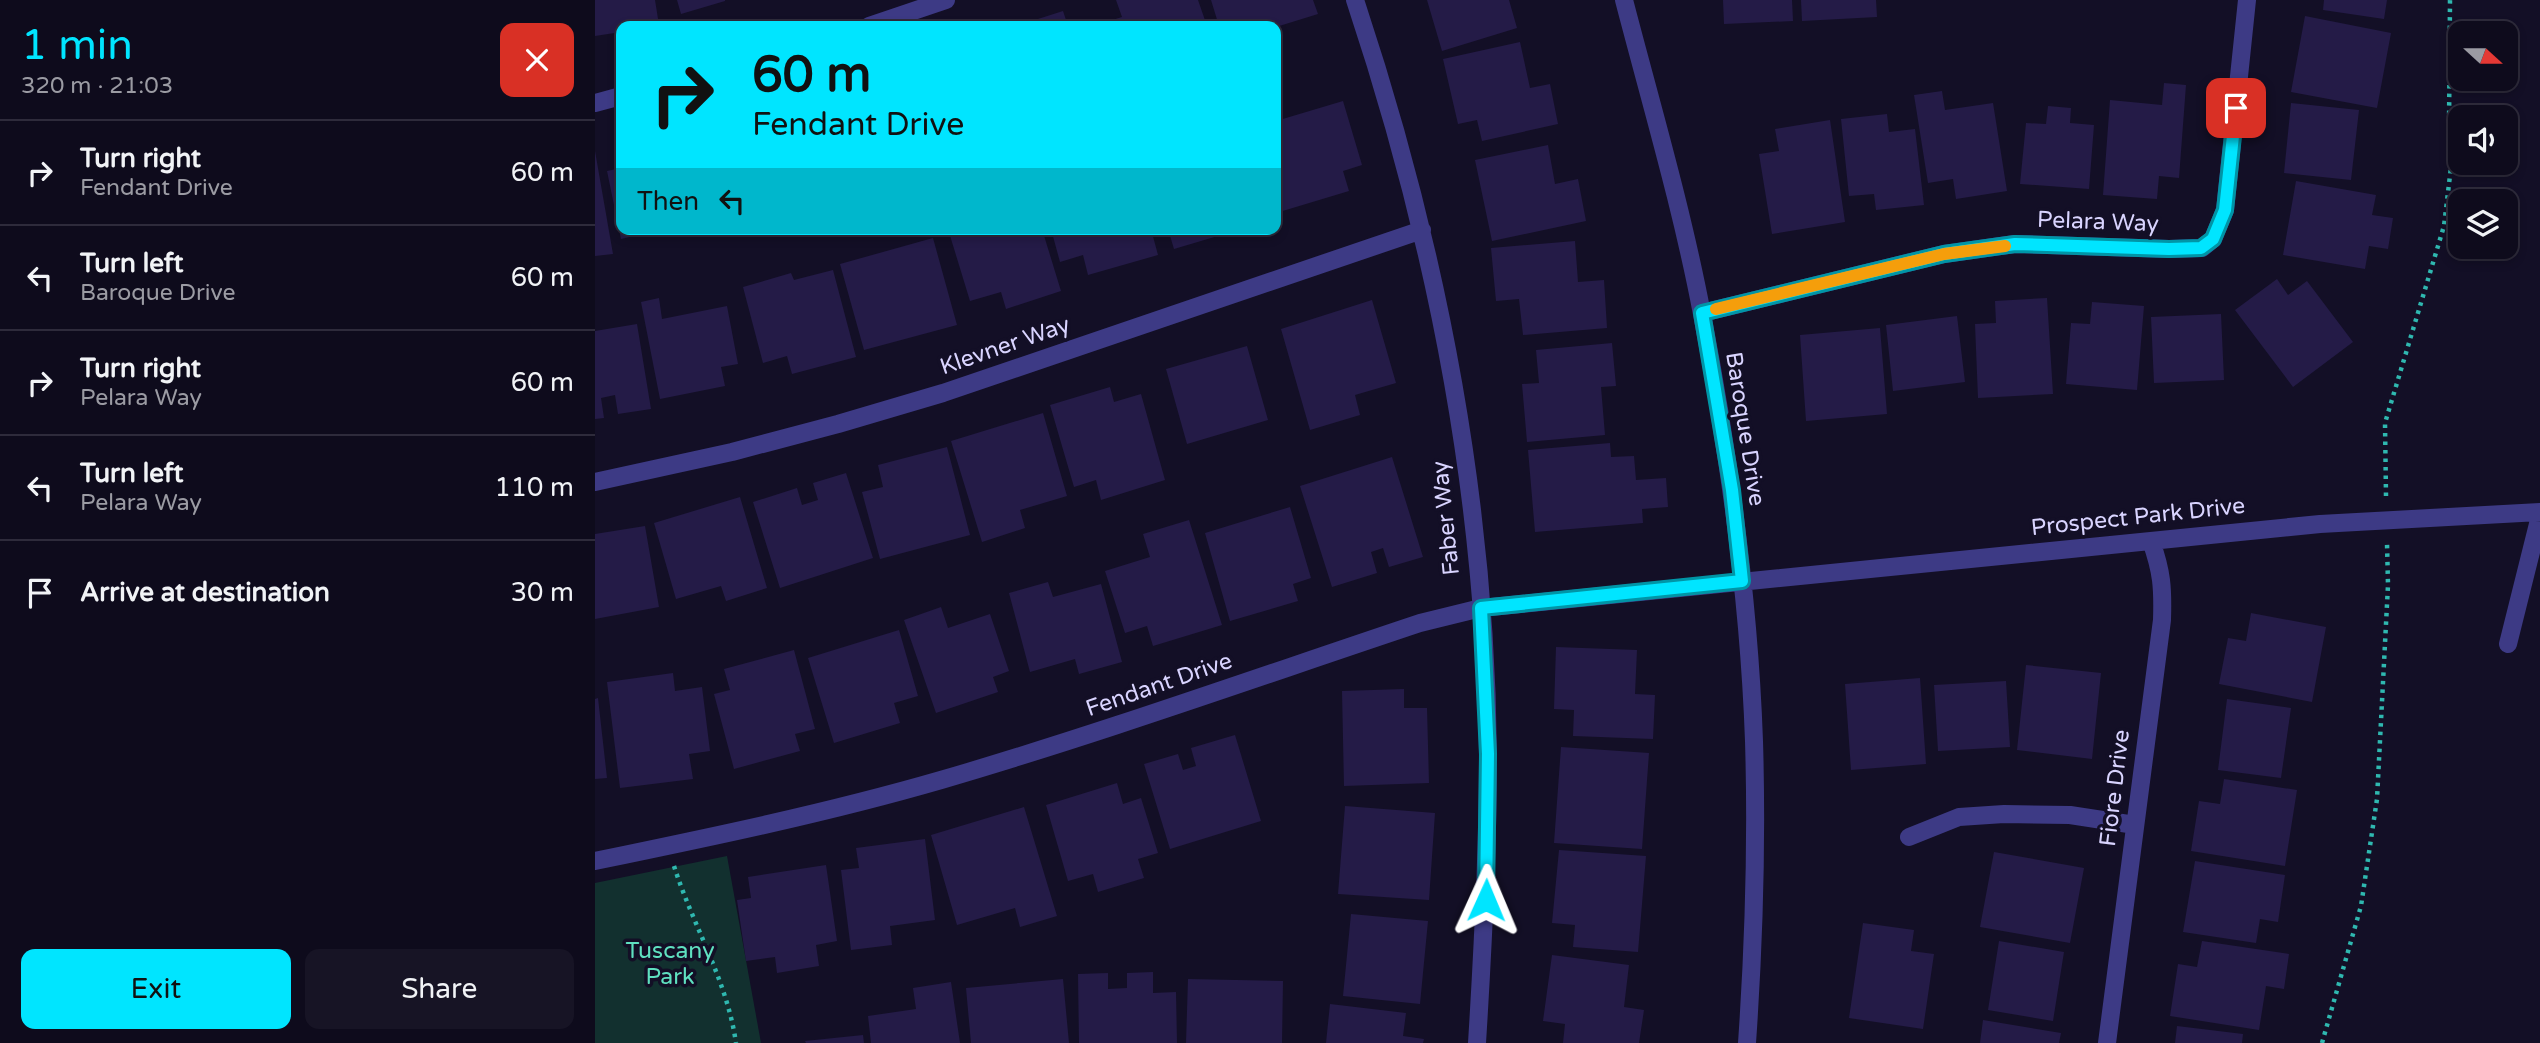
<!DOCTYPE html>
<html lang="en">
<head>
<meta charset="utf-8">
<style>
  :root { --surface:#0e0b1c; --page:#171425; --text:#f1f3f6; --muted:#9b9ba3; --line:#2e2b3b; --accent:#00e5ff }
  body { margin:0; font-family:"Varela Round",sans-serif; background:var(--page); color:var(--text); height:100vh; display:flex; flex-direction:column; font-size:26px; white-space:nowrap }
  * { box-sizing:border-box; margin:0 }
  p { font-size:23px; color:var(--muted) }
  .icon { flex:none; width:38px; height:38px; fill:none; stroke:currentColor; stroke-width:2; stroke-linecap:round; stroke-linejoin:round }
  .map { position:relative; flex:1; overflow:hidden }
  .side { display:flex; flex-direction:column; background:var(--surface); width:595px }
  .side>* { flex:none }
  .guide { position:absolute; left:21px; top:21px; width:665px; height:214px; border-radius:14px; box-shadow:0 4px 10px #0003,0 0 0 2px var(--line); background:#00e5ff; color:#111; overflow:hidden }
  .needle { width:46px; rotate:111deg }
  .buttons { position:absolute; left:1853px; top:21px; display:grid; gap:14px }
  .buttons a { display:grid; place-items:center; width:70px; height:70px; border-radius:14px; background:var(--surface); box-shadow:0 4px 10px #0003,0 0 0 2px var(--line); font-size:35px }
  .pin { position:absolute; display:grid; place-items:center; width:60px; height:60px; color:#fff; margin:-30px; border-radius:14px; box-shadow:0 4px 10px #0006 }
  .me { position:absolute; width:77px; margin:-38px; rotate:1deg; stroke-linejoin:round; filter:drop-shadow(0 0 5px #0008) }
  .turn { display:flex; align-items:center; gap:24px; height:147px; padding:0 21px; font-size:32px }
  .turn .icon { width:91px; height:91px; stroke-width:2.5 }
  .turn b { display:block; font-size:49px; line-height:60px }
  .then { display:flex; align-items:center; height:66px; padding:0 21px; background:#0003; gap:14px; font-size:26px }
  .round { display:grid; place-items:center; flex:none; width:74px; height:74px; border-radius:14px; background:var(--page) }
  .overview { display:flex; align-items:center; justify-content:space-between; height:119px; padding:0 21px }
  h1 { font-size:42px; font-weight:600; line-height:52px; color:var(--accent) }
  .primary-button { display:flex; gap:14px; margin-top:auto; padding:14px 21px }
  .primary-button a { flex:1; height:80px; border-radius:14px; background:var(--accent); color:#111; font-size:28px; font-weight:600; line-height:80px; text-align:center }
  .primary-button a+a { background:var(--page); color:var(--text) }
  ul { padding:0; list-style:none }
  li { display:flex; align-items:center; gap:21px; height:105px; padding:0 21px; border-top:2px solid var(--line) }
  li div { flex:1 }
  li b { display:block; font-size:26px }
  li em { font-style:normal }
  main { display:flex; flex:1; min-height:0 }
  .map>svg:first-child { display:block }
  .green { fill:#12302f }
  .building { fill:#241b47 }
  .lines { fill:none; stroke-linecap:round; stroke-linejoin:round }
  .path { stroke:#2fb8b0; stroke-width:4.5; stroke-dasharray:3.5 5; stroke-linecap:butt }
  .minor { stroke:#3d3a85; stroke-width:18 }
  .route-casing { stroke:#0095a6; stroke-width:18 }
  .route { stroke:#00e5ff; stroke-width:12 }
  .slow { stroke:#f59e0b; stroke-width:12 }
  .labels { text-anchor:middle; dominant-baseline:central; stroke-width:7; stroke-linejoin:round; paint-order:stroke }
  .street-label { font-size:23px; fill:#d9d4ff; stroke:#130f26 }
  .park-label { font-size:23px; fill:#5fe0c0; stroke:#130f26 }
</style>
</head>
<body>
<main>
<section class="side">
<div class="overview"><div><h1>1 min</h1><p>320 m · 21:03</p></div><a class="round" style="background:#d93025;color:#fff"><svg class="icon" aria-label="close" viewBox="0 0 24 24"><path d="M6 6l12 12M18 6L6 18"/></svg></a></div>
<ul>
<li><svg class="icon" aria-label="right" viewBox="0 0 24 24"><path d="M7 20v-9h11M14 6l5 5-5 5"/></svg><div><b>Turn right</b><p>Fendant Drive</p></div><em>60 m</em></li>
<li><svg class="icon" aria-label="left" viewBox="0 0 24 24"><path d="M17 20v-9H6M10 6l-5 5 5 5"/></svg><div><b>Turn left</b><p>Baroque Drive</p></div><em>60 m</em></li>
<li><svg class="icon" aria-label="right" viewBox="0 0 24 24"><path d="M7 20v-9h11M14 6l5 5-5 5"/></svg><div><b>Turn right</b><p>Pelara Way</p></div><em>60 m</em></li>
<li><svg class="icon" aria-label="left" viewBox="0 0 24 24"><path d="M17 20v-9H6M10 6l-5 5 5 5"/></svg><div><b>Turn left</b><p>Pelara Way</p></div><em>110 m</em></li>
<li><svg class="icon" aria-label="arrive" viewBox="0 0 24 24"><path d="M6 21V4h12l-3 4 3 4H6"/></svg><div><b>Arrive at destination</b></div><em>30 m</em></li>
</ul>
<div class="primary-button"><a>Exit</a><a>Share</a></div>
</section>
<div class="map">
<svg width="1945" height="1043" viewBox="0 0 1945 1043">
  <rect width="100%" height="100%" fill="#130f26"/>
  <path class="green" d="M 132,856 L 166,1043 L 0,1043 L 0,883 Z"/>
  <path class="building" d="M 0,0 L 60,0 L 64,25 L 26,26 L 26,32 L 0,36 Z
    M 82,0 L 130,0 L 130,1 L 86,14 Z
    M 521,0 L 603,0 L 612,26 L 512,26 L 511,22 L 527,17 Z
    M 616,0 L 718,0 L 723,14 L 681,27 L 624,26 Z
    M 832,0 L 914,0 L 922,28 L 847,51 Z
    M 1128,0 L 1197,0 L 1198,21 L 1129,24 Z
    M 1206,0 L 1281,0 L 1282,17 L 1207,21 Z
    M 1729,0 L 1792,0 L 1789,19 L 1728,10 Z
    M 468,11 L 473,26 L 421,26 Z
    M 1710,16 L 1796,33 L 1782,108 L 1696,92 Z
    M 496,19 L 498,26 L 476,26 Z
    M 925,42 L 935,88 L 955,84 L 963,124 L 887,141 L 882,120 L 863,124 L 848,59 Z
    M 1569,83 L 1591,85 L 1584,178 L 1564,176 L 1562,199 L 1508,195 L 1515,100 L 1567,105 Z
    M 1347,91 L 1350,110 L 1398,103 L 1412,191 L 1361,199 L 1358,179 L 1333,183 L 1319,95 Z
    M 748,101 L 767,165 L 748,171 L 754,191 L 681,213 L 681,121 Z
    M 1696,103 L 1764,110 L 1756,180 L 1689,173 Z
    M 1453,106 L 1476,108 L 1475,123 L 1499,125 L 1494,189 L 1425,184 L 1431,123 L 1451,124 Z
    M 1292,114 L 1294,132 L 1320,129 L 1329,205 L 1281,210 L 1279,194 L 1254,196 L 1246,119 Z
    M 1235,120 L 1250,222 L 1177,234 L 1164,154 L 1184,151 L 1180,129 Z
    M 953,145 L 960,184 L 983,179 L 991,221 L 897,241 L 880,160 Z
    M 0,151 L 18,254 L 0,256 Z
    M 26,168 L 26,229 L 65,230 L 26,239 L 12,171 Z
    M 1701,181 L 1781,195 L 1777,215 L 1798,218 L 1793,249 L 1774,246 L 1770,269 L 1688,255 Z
    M 353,229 L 447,229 L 466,291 L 411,309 L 406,292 L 375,301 Z
    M 456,229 L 556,229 L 563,255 L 493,275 L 488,255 L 465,262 Z
    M 573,229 L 643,229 L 643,230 L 579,249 Z
    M 338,238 L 362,325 L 269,350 L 245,264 Z
    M 980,241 L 983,282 L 1009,280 L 1012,328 L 928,335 L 924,299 L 901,301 L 896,248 Z
    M 238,270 L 261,357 L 197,374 L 192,356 L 168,363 L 148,287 L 196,273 L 199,280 Z
    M 1682,279 L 1693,295 L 1712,281 L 1758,342 L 1698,387 L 1640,310 Z
    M 64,298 L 67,319 L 132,306 L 143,364 L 126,367 L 130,386 L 65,399 L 46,302 Z
    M 1452,298 L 1458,394 L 1383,398 L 1380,324 L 1401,323 L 1400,301 Z
    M 777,300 L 801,383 L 760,395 L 765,415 L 715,430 L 686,329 Z
    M 1497,302 L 1549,306 L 1542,390 L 1471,384 L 1476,323 L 1495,324 Z
    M 1626,314 L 1629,380 L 1559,383 L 1556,317 Z
    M 1362,316 L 1370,382 L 1298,391 L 1291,325 Z
    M 42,324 L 56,409 L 23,414 L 20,395 L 6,398 L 9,418 L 0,419 L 0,331 Z
    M 1285,328 L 1292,414 L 1211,421 L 1205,335 Z
    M 1017,343 L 1021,386 L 1006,387 L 1010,435 L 932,442 L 927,384 L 944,383 L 941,350 Z
    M 652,346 L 673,420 L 592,444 L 571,369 Z
    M 515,387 L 519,402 L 546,394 L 570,480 L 506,500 L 501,480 L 479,487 L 455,405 Z
    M 448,413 L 472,496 L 425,510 L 430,528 L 387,542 L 356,441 Z
    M 1015,443 L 1016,457 L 1039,456 L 1041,480 L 1071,478 L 1073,507 L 1047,509 L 1048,523 L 940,532 L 933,450 Z
    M 352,447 L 375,535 L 285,559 L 267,492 L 288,487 L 283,465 Z
    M 797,457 L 828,557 L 794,567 L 788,548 L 776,552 L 782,573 L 737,587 L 705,486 Z
    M 251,473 L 278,558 L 185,588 L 158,502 L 202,488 L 207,505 L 223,500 L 218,483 Z
    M 145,497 L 172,588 L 131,601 L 126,586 L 81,599 L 59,523 Z
    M 695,507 L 716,578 L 698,584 L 703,601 L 635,621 L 610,533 Z
    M 594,520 L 627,625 L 558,646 L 552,626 L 530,633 L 510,571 L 555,557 L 548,534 Z
    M 50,526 L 64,607 L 0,619 L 0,534 Z
    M 453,582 L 458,597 L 506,584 L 527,662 L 484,674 L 480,659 L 435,672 L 414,593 Z
    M 346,607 L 353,628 L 395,614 L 414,671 L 398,677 L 403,692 L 341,713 L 309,620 Z
    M 1656,613 L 1731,627 L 1717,702 L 1624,684 L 1633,638 L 1651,641 Z
    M 304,630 L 323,696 L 299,703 L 305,723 L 239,743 L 213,658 Z
    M 961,647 L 1042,650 L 1040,694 L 1060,695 L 1058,739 L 978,736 L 979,710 L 959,709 Z
    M 199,650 L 220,729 L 200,734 L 205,751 L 139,769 L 119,694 L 135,690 L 129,669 Z
    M 1431,665 L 1506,673 L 1497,759 L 1422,750 Z
    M 78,673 L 80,691 L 107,687 L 115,751 L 94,754 L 98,779 L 25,788 L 12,682 Z
    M 1325,678 L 1331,764 L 1256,770 L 1250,684 Z
    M 1411,681 L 1415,747 L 1343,751 L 1339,685 Z
    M 809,689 L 809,708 L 832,708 L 834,783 L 749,786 L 747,691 Z
    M 3,698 L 12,778 L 0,779 L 0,699 Z
    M 1632,699 L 1696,708 L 1686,778 L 1623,770 Z
    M 640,735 L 666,821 L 575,849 L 549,764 L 583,754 L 588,770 L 601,766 L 596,748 Z
    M 966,747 L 1054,753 L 1047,849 L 959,843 Z
    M 1629,779 L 1702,790 L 1690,866 L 1596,851 L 1604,801 L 1625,804 Z
    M 522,783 L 528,804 L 546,798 L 563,853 L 543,859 L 549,878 L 503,892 L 498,874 L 473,881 L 451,805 Z
    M 750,806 L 840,813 L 834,900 L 743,894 Z
    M 429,807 L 462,916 L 425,927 L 420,908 L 362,925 L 336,835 Z
    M 330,839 L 340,920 L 295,926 L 297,945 L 256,950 L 246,870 L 264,868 L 261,848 Z
    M 964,850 L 1051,856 L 1043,952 L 978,947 L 980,925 L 957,923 Z
    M 1399,852 L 1489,868 L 1475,943 L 1385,927 Z
    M 1600,861 L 1690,875 L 1683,922 L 1665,919 L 1661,943 L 1588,932 Z
    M 231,865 L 242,941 L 221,945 L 224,966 L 182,973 L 180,957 L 151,961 L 142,900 L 156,898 L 153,877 Z
    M 756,914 L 833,921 L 825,1004 L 748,996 Z
    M 1268,923 L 1319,930 L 1316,951 L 1339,954 L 1328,1029 L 1254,1018 Z
    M 1404,941 L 1469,952 L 1458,1021 L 1393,1010 Z
    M 1607,941 L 1694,954 L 1689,989 L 1671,986 L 1664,1030 L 1575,1016 L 1583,964 L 1602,967 Z
    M 957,955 L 1034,965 L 1029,1007 L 1049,1010 L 1044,1043 L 968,1043 L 970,1024 L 948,1021 Z
    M 558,972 L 558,993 L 581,992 L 582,1043 L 484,1043 L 483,974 L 513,973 L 513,989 L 532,988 L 532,973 Z
    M 468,979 L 474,1043 L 376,1043 L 371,988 Z
    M 593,979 L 688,981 L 687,1043 L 591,1043 Z
    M 356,982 L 365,1043 L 276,1043 L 273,1016 L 321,1009 L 318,988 Z
    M 735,1004 L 811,1013 L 808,1036 L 829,1039 L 828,1043 L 731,1043 Z
    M 1388,1020 L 1466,1033 L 1464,1043 L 1385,1043 Z
    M 1582,1026 L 1648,1034 L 1647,1043 L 1580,1043 Z
    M 268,1035 L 269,1043 L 211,1043 L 210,1041 Z"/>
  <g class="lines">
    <path class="path" d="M 1791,496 L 1790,423 L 1849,226 L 1856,167 L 1854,129 L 1855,0
      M 79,866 C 98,926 132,980 141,1043
      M 1727,1043 L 1766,906 L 1782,799 L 1793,585 L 1792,543"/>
    <path class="minor" d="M 760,0 C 841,243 891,499 893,756 C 893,852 888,947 882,1043
      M 1029,0 C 1056,104 1087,208 1107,314 C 1134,455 1154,598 1159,741 C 1162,842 1159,942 1152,1043
      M 274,26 L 351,0
      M 0,103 L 26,96
      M 1107,313 L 1349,254 L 1420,244 L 1574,249 L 1607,248 L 1618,239 L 1630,210 L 1652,0
      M 0,482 L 137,452 L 243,424 L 348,393 L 827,230
      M 1913,644 L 1945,516
      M 1314,837 L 1364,817 L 1409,814 L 1475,815 L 1540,825
      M 0,861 C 116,837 232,813 346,780 C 507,733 666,676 825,623 L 886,608 L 1725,524 L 1945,512
      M 1512,1043 L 1567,620 C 1568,588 1567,572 1556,541"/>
  </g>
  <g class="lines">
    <g class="route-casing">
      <path id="route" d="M 891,900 L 893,754 L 886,608 L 1147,581 L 1137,490 L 1107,313 L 1349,254 L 1420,244 L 1574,249 L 1606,248 L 1618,239 L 1630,210 L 1641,108"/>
    </g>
    <use href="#route" class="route"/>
    <path class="slow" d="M 1121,309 L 1349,254 L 1410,246"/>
  </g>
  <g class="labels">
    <g class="street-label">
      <text transform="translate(1503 222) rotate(2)">Pelara Way</text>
      <text transform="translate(410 346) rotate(-19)">Klevner Way</text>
      <text transform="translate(1150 429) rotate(81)">Baroque Drive</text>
      <text transform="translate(1543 517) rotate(-6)">Prospect Park Drive</text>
      <text transform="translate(851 518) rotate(-96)">Faber Way</text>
      <text transform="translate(564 685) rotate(-19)">Fendant Drive</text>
      <text transform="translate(1520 788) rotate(-83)">Fiore Drive</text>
    </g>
    <g class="park-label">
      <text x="75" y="951">Tuscany<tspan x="75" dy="26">Park</tspan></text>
    </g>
  </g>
</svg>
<div class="buttons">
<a><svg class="needle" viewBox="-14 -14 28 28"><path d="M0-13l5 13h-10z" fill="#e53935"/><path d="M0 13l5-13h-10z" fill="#9b9ba3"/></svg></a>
<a><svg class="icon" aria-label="sound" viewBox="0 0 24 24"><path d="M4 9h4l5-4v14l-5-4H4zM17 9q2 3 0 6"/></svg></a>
<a><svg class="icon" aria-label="layers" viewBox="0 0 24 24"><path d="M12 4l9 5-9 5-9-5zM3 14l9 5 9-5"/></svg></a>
</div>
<div class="pin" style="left:1641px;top:108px;background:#d93025"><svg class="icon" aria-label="arrive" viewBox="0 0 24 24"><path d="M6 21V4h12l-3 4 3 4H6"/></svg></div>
<svg class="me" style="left:891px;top:900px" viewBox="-20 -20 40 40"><path d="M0-17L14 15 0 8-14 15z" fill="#00e5ff" stroke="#fff" stroke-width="4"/></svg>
<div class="guide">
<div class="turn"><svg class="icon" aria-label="right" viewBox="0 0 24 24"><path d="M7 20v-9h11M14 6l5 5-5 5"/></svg><div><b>60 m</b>Fendant Drive</div></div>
<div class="then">Then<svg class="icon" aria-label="left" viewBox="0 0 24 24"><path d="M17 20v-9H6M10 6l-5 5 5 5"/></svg></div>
</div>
</div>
</main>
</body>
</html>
